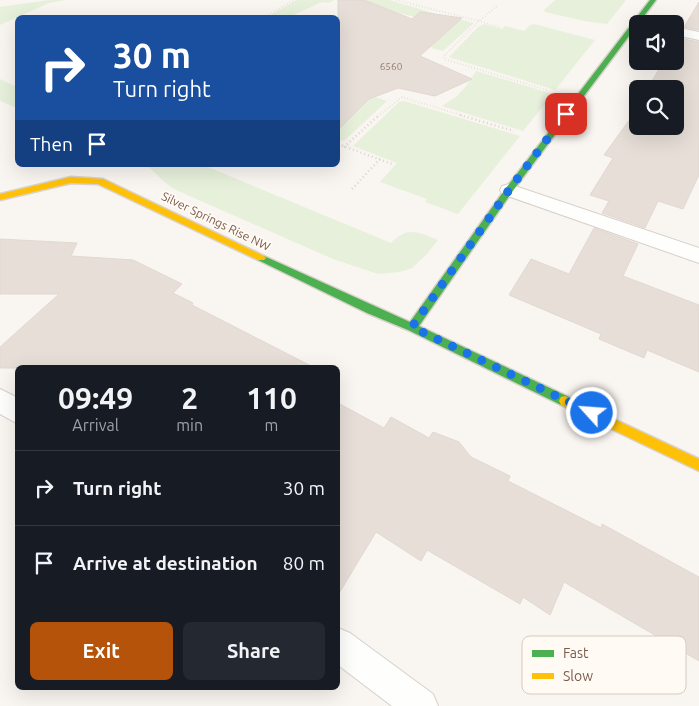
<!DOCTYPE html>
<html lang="en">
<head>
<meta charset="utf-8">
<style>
  :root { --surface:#171b24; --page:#242831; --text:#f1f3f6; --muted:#9ea1a6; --line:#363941; --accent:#b45309 }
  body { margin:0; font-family:Ubuntu,sans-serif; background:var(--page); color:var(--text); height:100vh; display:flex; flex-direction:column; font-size:19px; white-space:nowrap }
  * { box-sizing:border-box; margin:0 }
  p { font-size:16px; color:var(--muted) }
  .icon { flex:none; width:28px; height:28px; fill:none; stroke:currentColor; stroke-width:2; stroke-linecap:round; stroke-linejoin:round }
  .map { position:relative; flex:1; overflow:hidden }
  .drawer { position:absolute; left:15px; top:365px; width:325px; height:325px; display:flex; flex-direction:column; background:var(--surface); border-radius:8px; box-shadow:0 5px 20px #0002 }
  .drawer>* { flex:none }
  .hud { position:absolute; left:15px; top:15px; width:325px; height:152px; border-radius:8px; box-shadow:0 5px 20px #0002; background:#1a4fa0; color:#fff; overflow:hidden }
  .controls { position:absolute; left:629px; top:15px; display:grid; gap:10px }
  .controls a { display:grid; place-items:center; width:55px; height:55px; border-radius:8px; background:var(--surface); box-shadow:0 5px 20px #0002; font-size:25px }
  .pin { position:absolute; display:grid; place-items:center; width:42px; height:42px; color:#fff; margin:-21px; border-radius:10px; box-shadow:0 2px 8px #0006 }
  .me { position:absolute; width:55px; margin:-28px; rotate:296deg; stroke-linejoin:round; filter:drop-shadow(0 0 4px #0008) }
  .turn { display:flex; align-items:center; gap:18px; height:105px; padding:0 15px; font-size:22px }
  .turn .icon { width:65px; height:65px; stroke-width:2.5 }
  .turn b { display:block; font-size:35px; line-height:42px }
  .then { display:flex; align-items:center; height:48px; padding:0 15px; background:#0003; gap:10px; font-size:19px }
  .eta { display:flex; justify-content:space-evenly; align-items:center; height:85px; text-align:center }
  .eta b { font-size:30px; font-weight:700; line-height:35px }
  .primary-button { display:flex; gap:10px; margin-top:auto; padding:10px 15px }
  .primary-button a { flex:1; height:58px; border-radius:8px; background:var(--accent); color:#fff; font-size:20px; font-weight:700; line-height:58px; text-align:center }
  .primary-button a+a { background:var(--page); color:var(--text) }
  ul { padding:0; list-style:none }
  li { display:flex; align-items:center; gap:15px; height:75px; padding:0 15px; border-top:1px solid var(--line) }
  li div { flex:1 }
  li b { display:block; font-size:19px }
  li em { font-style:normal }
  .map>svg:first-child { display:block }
  .green { fill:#e7f0db }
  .building { fill:#e6ded7; stroke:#e2d8d2 }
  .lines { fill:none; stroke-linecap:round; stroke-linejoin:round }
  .lane-casing { stroke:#d7d1cb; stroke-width:2 }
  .fast-casing { stroke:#d9d2cb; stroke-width:3 }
  .slow-casing { stroke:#d9d2cb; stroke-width:3 }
  .path-far1 { stroke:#dcd5d0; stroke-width:2; stroke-dasharray:0.5 2.5; stroke-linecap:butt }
  .path { stroke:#dcd5d0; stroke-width:2.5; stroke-dasharray:1 3; stroke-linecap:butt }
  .lane { fill:#fefefd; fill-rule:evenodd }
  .fast { fill:#4caf50; fill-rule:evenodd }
  .slow { fill:#ffc107; fill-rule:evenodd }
  .route { stroke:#1a73e8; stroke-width:9; stroke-dasharray:0 16.2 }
  .labels { text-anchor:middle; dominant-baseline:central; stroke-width:4; stroke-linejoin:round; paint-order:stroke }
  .number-label { font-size:10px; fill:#977e72 }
  .street-label { font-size:12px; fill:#7a5c4d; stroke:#fffaf3 }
  .key { fill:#fffaf3; stroke:#d7cbc1; stroke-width:1 }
  .key-label { font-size:14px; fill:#7a5c4d }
</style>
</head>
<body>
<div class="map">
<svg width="699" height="706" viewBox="0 0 699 706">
  <rect width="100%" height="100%" fill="#f9f5f0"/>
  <path class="green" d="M 49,0 L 65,0 L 49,3 L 0,25 L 0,7 Z
    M 296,0 L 334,0 L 329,3 L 322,2 L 289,17 L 268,17 Z
    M 364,0 L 389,0 L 437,14 L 415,17 L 398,13 L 388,19 Z
    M 555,0 L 626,0 L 607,24 L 584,21 L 545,12 L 544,10 Z
    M 447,16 L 474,23 L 443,51 L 431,48 Z
    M 484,24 L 502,29 L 505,26 L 524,31 L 530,25 L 534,24 L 595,40 L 555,90 L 449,57 L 478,27 Z
    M 476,71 L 553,94 L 523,131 L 442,106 L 457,96 L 467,85 Z
    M 0,79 L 17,87 L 17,108 L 0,101 Z
    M 375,97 L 387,101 L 345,140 L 338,141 L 338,125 L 342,126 L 369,99 Z
    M 404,101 L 520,136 L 458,214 L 425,202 L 427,199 L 380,182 L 397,163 L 353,146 L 399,102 Z
    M 146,165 L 203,165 L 391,243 C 407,226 418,232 438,240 L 427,254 L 412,268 L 400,272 L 378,274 L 333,259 L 176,190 C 164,184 158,174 146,165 Z"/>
  <path class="building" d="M 338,0 L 364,0 L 412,19 L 420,12 L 462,18 L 420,56 L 472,79 L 435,96 L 398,88 L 369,99 L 338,130 Z
    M 699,2 L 699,30 L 684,27 Z
    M 678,38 L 699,42 L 699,175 L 683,209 L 658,201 L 645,228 L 602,213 L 609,201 L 590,195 L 613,158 L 604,155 L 638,108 L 638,126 L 675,126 L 675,89 L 651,89 L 656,81 L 652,81 L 664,61 L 675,61 L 675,42 Z
    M 594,228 L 638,244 L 623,276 L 699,305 L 699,372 L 647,350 L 644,358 L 599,339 L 601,334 L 509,295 L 531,259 L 569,274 Z
    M 0,239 L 77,243 L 71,256 L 133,260 L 182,284 L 173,293 L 193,303 L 192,305 L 315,368 L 0,368 L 0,347 L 59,294 L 0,294 Z
    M 338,403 L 384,428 L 391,417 L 429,438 L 433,432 L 459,442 L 471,457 L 510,476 L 508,481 L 601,528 L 602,524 L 699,577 L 699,661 L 564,582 L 550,615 L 523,597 L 520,604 L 427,550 L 421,561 L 376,532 L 338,595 Z"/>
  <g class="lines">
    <g class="lane-casing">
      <path id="lane" d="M 675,27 L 699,32 L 699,40 L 675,35 Z
        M 509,184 L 699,248 L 699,263 L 502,194 L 500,190 L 502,186 Z
        M 0,389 L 18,398 L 18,424 L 0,414 Z
        M 338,628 L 350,633 L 433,694 L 438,706 L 392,706 L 338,665 Z"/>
    </g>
    <g class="fast-casing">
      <path id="fast" d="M 650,0 L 656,0 L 512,192 L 419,326 L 569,397 L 571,401 L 569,405 L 565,406 L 561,405 L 408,330 L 367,313 L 258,260 L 256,258 L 258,256 L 264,256 L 410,322 L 506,188 Z"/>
    </g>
    <g class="slow-casing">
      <path id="slow" d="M 71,177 L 103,179 L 264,256 L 266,258 L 264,260 L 258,260 L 98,184 L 71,183 L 0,200 L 0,194 Z
        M 565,396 L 699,459 L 699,471 L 561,405 L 559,401 L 561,397 Z"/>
    </g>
    <path class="path-far1" d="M 396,0 L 479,21 L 497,6
      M 264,18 L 293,0
      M 499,27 L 479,21 L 444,56 L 444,59 L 547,90
      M 378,116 L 402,97 L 464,116"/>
    <path class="path" d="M 460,115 L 514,131
      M 338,144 L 392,164
      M 344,147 L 379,115
      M 352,189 L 380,159"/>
    <use href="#lane" class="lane"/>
    <use href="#fast" class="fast"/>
    <use href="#slow" class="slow"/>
  </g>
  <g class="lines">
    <path class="route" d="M 566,114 L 509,190 L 412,327 L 592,413"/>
  </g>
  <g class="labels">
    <g class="number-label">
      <text x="391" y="66">6560</text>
    </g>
    <g class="street-label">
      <text transform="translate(216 221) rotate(26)">Silver Springs Rise NW</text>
    </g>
  </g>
  <rect x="522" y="636" width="164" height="58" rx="8" class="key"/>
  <rect x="532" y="650" width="22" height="7" fill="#4caf50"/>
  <rect x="532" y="673" width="22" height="6" fill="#ffc107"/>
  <g class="key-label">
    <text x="563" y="658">Fast</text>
    <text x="563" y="681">Slow</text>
  </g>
</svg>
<div class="controls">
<a><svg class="icon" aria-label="sound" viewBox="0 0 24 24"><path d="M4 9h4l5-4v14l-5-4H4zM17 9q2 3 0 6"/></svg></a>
<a><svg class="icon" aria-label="search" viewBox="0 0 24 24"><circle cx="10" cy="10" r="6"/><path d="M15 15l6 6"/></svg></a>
</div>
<div class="pin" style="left:566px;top:114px;background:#d93025"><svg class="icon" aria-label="arrive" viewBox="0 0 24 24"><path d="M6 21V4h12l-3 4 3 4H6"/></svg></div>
<svg class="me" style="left:592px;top:413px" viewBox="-20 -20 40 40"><circle r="17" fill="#1a73e8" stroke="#fff" stroke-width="3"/><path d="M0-11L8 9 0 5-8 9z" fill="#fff"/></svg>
<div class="hud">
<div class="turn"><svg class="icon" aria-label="right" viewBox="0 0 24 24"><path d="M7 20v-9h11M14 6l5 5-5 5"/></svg><div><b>30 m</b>Turn right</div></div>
<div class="then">Then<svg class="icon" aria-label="arrive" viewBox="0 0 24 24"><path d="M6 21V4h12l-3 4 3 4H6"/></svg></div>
</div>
<section class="drawer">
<div class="eta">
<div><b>09:49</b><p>Arrival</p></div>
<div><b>2</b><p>min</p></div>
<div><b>110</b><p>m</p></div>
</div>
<ul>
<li><svg class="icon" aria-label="right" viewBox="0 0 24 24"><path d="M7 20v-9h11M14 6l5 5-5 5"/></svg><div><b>Turn right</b></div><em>30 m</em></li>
<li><svg class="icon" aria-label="arrive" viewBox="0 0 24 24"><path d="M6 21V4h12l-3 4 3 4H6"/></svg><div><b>Arrive at destination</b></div><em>80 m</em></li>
</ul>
<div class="primary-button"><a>Exit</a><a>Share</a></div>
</section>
</div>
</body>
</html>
